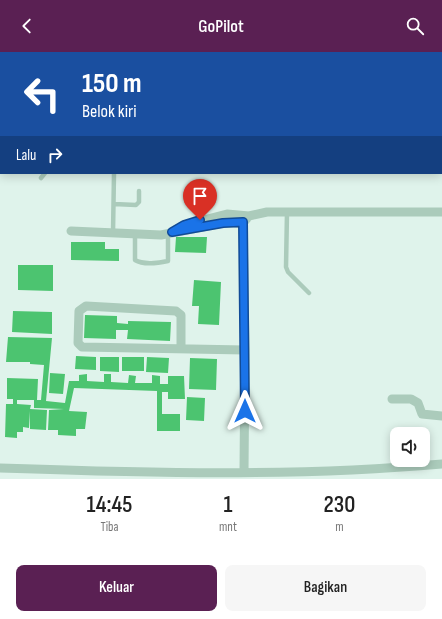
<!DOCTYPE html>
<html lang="id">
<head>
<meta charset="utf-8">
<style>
  :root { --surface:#fff; --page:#f6f6f6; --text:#222; --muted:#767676; --accent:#5a2053 }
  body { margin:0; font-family:"Sofia Sans Condensed",sans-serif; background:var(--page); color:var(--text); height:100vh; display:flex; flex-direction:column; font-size:15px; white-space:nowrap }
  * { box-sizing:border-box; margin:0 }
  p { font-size:13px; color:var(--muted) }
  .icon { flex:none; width:22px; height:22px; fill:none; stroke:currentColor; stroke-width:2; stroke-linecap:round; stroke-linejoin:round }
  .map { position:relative; height:427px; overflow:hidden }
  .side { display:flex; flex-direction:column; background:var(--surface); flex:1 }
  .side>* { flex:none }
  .hud { position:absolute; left:0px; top:0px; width:442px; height:122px; box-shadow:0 2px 10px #0003; background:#1a4fa0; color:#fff; overflow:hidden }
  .fabs { position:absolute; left:390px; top:375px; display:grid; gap:8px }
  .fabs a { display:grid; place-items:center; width:40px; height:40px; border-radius:8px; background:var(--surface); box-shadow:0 2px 10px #0003; font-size:20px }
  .pin { position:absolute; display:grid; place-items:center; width:34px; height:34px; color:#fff; margin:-41px -17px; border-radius:50% 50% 50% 0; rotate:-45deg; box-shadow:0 0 4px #0007 }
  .pin .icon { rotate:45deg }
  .me { position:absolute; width:44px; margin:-22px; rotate:0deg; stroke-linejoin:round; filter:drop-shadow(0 0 3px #0008) }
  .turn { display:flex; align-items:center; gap:14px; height:84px; padding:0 16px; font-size:18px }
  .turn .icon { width:52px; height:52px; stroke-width:2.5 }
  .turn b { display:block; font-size:28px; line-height:34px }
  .then { display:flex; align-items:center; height:38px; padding:0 16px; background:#0003; gap:8px; font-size:15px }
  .eta { display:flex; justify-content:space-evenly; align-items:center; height:68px; text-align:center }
  .eta b { font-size:24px; font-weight:600; line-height:28px }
  .primary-button { display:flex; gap:8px; margin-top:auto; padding:8px 16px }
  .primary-button a { flex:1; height:46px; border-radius:8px; background:var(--accent); color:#fff; font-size:16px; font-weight:600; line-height:46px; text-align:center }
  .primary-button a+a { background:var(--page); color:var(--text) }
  header { display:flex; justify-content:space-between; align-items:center; height:52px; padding:0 16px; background:var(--accent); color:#fff; font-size:18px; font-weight:600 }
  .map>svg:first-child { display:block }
  .building { fill:#4cc470 }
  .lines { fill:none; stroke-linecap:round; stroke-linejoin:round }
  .lane { stroke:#abcbbb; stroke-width:4.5 }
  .street { stroke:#abcbbb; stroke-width:9 }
  .route-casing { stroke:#114b97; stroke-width:10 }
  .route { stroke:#1a73e8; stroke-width:7 }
</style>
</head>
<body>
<header><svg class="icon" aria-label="back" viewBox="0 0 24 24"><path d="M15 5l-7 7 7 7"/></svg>GoPilot<svg class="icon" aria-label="search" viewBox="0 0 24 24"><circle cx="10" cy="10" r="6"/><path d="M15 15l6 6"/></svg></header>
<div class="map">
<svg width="442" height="427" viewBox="0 0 442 427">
  <rect width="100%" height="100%" fill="#dff3eb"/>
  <path class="building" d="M 176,185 L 207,185 L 206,201 L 175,200 Z
    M 71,190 L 105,190 L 105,197 L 119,197 L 119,209 L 71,208 Z
    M 18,213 L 53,213 L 53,239 L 18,238 Z
    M 194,228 L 221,230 L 219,273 L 198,272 L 199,254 L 192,254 Z
    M 13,259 L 52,260 L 52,282 L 12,280 Z
    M 85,263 L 117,264 L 117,271 L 128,272 L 128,269 L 171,270 L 170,289 L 127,287 L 128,278 L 116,278 L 116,287 L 84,286 Z
    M 8,285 L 52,286 L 46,349 L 65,351 L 69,329 L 79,329 L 79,323 L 87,322 L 87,329 L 104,330 L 104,322 L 111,322 L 111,330 L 128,331 L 129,323 L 136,324 L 135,331 L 152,331 L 152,323 L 160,324 L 160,332 L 168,332 L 168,324 L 184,324 L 185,347 L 168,347 L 168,340 L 162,340 L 162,362 L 180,362 L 180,379 L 157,379 L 157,339 L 74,336 L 69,359 L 87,360 L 85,377 L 76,377 L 76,384 L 58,383 L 58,378 L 48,378 L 49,358 L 64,357 L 34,356 L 34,348 L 17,348 L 17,352 L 31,353 L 30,357 L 47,358 L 46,378 L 30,377 L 30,359 L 29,376 L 23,375 L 23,380 L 17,380 L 17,386 L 5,385 L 6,352 L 13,352 L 13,347 L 7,347 L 7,326 L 38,327 L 37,348 L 41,348 L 44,313 L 30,312 L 30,310 L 6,310 Z
    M 76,304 L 96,305 L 96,318 L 75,317 Z
    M 100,305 L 119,305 L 119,320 L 100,319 Z
    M 122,305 L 144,305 L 144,319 L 122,319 Z
    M 147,305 L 169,306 L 168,321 L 146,320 Z
    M 190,306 L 217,307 L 216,338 L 189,337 Z
    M 50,321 L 65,322 L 63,342 L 49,341 Z
    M 187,345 L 205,346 L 204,369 L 186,368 Z"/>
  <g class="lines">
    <path class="lane" d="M 41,126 L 45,121
      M 114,152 L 136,153 L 139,150 L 139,139
      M 287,160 L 286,215 L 288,220 L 309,241
      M 113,181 L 114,121
      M 135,182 L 135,208 C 143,213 159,211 168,209 L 168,182"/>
    <path class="street" d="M 71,179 L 161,183 L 223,171 L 243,171
      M 172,180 L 184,173 L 227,162 L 249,164 L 267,160 L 442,160
      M 181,297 L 181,263 L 176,259 L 86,254 L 79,259 L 78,291 L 82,295 L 245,298
      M 392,347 L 411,347 L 418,351 L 422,362 L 442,364
      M 0,416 C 147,421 295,425 442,412
      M 244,420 L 245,298 L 243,171 L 249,164"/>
  </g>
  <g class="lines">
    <g class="route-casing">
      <path id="route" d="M 200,168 L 184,173 L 172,180 L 223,171 L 243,170 L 245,359"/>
    </g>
    <use href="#route" class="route"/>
  </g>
</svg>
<div class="fabs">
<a><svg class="icon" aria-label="sound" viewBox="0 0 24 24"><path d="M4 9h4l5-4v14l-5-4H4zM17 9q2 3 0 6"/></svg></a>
</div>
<div class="pin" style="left:200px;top:168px;background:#d93025"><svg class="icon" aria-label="arrive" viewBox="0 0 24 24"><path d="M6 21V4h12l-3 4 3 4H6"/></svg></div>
<svg class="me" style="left:245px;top:359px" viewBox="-20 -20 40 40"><path d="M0-17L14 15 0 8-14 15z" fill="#1a73e8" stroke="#fff" stroke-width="4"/></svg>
<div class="hud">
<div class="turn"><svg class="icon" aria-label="left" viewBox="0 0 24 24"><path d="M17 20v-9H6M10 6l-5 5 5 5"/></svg><div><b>150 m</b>Belok kiri</div></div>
<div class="then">Lalu<svg class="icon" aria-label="right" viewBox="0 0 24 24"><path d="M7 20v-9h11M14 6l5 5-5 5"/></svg></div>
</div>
</div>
<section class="side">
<div class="eta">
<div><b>14:45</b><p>Tiba</p></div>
<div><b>1</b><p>mnt</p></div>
<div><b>230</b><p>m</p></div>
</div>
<div class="primary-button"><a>Keluar</a><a>Bagikan</a></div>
</section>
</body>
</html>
